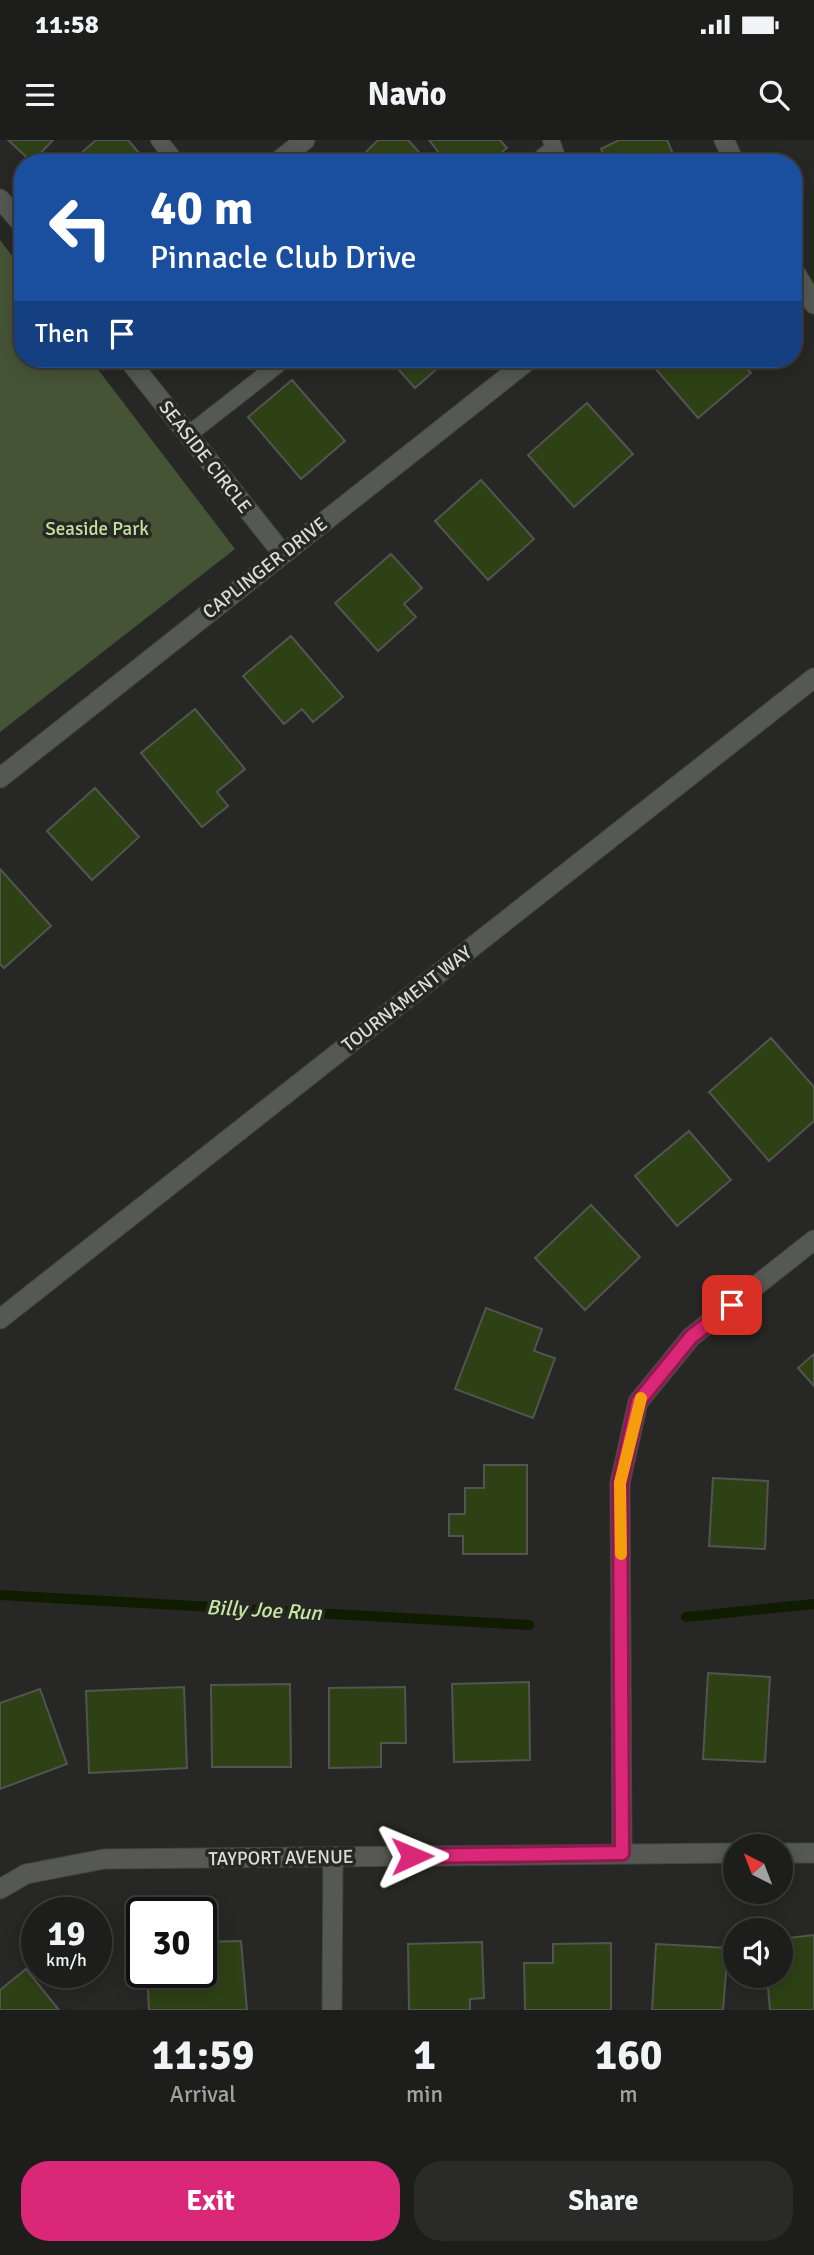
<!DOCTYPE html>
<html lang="en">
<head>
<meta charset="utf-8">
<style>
  :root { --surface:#1d1e1c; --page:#2a2b29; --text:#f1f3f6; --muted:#a0a2a3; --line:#3b3c3b; --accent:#db2777 }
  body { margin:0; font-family:Signika,sans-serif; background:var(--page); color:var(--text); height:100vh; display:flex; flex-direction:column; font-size:26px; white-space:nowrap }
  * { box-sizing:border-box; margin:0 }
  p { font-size:23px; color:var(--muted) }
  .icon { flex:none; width:38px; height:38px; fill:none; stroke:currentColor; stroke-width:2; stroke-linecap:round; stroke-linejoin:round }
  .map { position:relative; height:1870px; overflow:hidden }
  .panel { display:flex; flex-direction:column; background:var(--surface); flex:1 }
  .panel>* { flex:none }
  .banner { position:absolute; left:14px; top:14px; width:788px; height:214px; border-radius:28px; box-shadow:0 4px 18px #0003,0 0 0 2px var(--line); background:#1a4fa0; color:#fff; overflow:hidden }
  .needle { width:46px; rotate:318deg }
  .fabs { position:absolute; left:723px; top:1694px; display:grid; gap:14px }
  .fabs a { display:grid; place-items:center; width:70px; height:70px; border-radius:50%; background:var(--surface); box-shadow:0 4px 18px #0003,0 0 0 2px var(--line); font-size:35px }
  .speed { position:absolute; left:21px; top:1757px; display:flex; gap:14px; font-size:35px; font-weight:700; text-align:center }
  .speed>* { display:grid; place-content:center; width:91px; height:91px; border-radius:50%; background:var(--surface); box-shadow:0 4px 18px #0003,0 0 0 2px var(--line); line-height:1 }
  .speed small { font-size:18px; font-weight:400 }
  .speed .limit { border:4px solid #111; border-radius:10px; background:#fff; color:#111 }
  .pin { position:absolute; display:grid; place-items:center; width:60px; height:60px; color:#fff; margin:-30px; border-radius:14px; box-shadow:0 4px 10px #0006 }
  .me { position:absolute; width:77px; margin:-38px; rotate:89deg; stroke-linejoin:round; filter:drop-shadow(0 0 5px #0008) }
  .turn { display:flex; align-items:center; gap:24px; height:147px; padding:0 21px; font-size:32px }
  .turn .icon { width:91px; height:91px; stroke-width:2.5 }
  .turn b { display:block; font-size:49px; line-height:60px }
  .then { display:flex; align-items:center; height:66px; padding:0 21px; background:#0003; gap:14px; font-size:26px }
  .eta { display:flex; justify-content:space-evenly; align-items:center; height:119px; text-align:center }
  .eta b { font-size:42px; font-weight:700; line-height:49px }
  .primary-button { display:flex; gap:14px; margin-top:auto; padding:14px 21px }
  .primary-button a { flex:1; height:80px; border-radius:28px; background:var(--accent); color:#fff; font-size:28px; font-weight:700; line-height:80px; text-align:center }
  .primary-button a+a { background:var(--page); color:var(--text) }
  .status { display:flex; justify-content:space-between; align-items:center; height:49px; padding:0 35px; background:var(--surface); direction:ltr }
  .status svg { height:19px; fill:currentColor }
  header { display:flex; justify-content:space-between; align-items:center; height:91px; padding:0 21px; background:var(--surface); font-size:32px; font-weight:700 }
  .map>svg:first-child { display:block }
  .green { fill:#465436 }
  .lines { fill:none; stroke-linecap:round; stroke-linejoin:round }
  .stream { stroke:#0f1c00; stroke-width:10 }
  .building { fill:#2e4115; stroke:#525451; stroke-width:2 }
  .service-casing { stroke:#454643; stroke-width:18 }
  .minor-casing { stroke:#454643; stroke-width:21 }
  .service { stroke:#565854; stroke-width:16 }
  .minor { stroke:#565854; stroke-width:19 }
  .route-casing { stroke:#8e194d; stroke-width:18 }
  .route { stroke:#db2777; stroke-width:12 }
  .slow { stroke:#f59e0b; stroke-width:12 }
  .labels { text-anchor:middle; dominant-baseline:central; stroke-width:7; stroke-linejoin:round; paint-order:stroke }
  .street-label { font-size:19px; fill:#dbdcda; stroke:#272825 }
  .park-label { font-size:19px; fill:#c1e39b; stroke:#272825 }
  .water-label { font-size:21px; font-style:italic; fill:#c5e8a0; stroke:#272825 }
</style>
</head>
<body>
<div class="status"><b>11:58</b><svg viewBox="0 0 49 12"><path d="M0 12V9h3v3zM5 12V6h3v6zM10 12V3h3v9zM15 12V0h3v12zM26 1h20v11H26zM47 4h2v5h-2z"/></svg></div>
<header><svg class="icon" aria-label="menu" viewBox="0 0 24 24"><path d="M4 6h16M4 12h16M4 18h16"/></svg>Navio<svg class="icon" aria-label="search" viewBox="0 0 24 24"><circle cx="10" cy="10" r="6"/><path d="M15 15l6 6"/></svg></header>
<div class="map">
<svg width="814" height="1870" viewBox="0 0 814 1870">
  <rect width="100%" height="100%" fill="#272825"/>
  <path class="green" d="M 0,100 L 23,130 L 23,219 L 90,219 L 235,409 L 0,592 Z"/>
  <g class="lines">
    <path class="stream" d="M 0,1455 L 529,1485
      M 686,1477 L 814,1464"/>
  </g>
  <path class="building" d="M 8,0 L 53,0 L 32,22 Z
    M 96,0 L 128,0 L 139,13 L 129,23 L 70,23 Z
    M 378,0 L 408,0 L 429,23 L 355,23 Z
    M 429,0 L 500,0 L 507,8 L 489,23 L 447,23 Z
    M 619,0 L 667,0 L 677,23 L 607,23 L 601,9 Z
    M 389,219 L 448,219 L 415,248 Z
    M 647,219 L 739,219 L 751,233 L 698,278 Z
    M 292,240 L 345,301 L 301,339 L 248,277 Z
    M 587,263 L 633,314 L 574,367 L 528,315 Z
    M 481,340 L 534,399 L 488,440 L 435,381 Z
    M 391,414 L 422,448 L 404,464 L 416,477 L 378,511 L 335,463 Z
    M 291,496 L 343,557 L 313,582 L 302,569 L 284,584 L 243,536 Z
    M 195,569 L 245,629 L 217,652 L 228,666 L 202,687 L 141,613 Z
    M 95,648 L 139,697 L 92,740 L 47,691 Z
    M 0,729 L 51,786 L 4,828 L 0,824 Z
    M 771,898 L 814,947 L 814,981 L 769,1021 L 709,952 Z
    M 689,991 L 731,1040 L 677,1086 L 635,1036 Z
    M 591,1065 L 640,1117 L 585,1170 L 535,1118 Z
    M 486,1168 L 542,1189 L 534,1211 L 555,1218 L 533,1278 L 455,1249 Z
    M 814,1214 L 814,1246 L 798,1228 Z
    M 484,1325 L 527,1325 L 527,1414 L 463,1414 L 463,1396 L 449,1396 L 449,1374 L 465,1374 L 465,1348 L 484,1348 Z
    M 713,1338 L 768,1341 L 765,1409 L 709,1406 Z
    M 708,1533 L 770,1537 L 765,1622 L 703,1619 Z
    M 529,1542 L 530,1620 L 454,1622 L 452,1544 Z
    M 290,1544 L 291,1627 L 212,1627 L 211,1545 Z
    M 184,1547 L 187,1628 L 89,1633 L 86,1551 Z
    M 405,1547 L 406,1603 L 381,1603 L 381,1627 L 329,1628 L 329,1548 Z
    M 40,1549 L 67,1624 L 0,1649 L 0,1563 Z
    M 814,1795 L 814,1870 L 770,1870 L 767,1836 L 780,1836 L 780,1799 Z
    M 241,1801 L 247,1870 L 149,1870 L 147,1832 L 201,1832 L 201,1802 Z
    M 482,1802 L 484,1858 L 470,1859 L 470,1870 L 409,1870 L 408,1804 Z
    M 611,1803 L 611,1870 L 525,1870 L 524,1823 L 553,1823 L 553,1804 Z
    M 656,1804 L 728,1808 L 723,1870 L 652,1870 Z
    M 26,1829 L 59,1870 L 0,1870 L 0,1850 Z"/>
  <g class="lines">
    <g class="service-casing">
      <path id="service" d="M 159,0 L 177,23
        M 551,0 L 559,23
        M 535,23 L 554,8
        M 188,295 L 285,219"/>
    </g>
    <g class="minor-casing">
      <path id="minor" d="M 724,0 L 735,23
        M 276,23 L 305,0
        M 0,59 L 23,85
        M 793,129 L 814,164
        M 128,219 L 283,414
        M 0,638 L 530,219
        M 0,1179 L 814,538
        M 622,1713 L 620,1343 L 638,1262 L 691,1197 L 814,1100
        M 780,1713 L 814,1713
        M 0,1749 L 26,1734 L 104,1719 L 735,1713
        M 332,1870 L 333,1717"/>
    </g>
    <use href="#service" class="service"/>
    <use href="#minor" class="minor"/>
  </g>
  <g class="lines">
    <g class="route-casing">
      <path id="route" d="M 412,1716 L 622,1713 L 620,1343 L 638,1262 L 691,1197 L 732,1165"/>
    </g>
    <use href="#route" class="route"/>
    <path class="slow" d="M 621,1414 L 620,1343 L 641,1258"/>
  </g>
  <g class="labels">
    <g class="street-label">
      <text transform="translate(205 317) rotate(52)">SEASIDE CIRCLE</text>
      <text transform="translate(265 428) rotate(-38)">CAPLINGER DRIVE</text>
      <text transform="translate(407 859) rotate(-38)">TOURNAMENT WAY</text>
      <text transform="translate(281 1718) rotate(-1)">TAYPORT AVENUE</text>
    </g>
    <g class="park-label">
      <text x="97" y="389">Seaside Park</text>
    </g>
    <g class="water-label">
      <text transform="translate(264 1470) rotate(3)">Billy Joe Run</text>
    </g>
  </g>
</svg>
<div class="fabs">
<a><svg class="needle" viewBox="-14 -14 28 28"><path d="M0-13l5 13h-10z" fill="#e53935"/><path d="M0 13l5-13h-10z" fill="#a0a2a3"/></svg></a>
<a><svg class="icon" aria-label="sound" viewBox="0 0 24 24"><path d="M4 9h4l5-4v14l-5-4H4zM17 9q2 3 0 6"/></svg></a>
</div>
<div class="speed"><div>19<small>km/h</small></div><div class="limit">30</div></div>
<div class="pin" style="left:732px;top:1165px;background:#d93025"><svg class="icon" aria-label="arrive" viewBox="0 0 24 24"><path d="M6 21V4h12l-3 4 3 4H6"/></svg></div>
<svg class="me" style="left:412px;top:1716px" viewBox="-20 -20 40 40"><path d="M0-17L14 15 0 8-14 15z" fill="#db2777" stroke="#fff" stroke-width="4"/></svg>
<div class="banner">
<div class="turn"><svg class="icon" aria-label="left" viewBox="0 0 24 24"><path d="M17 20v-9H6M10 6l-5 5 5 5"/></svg><div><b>40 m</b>Pinnacle Club Drive</div></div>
<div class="then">Then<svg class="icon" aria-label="arrive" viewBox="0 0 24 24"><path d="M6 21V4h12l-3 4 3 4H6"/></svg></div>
</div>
</div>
<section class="panel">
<div class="eta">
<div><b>11:59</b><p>Arrival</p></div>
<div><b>1</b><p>min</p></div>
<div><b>160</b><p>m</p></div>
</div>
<div class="primary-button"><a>Exit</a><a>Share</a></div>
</section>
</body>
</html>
